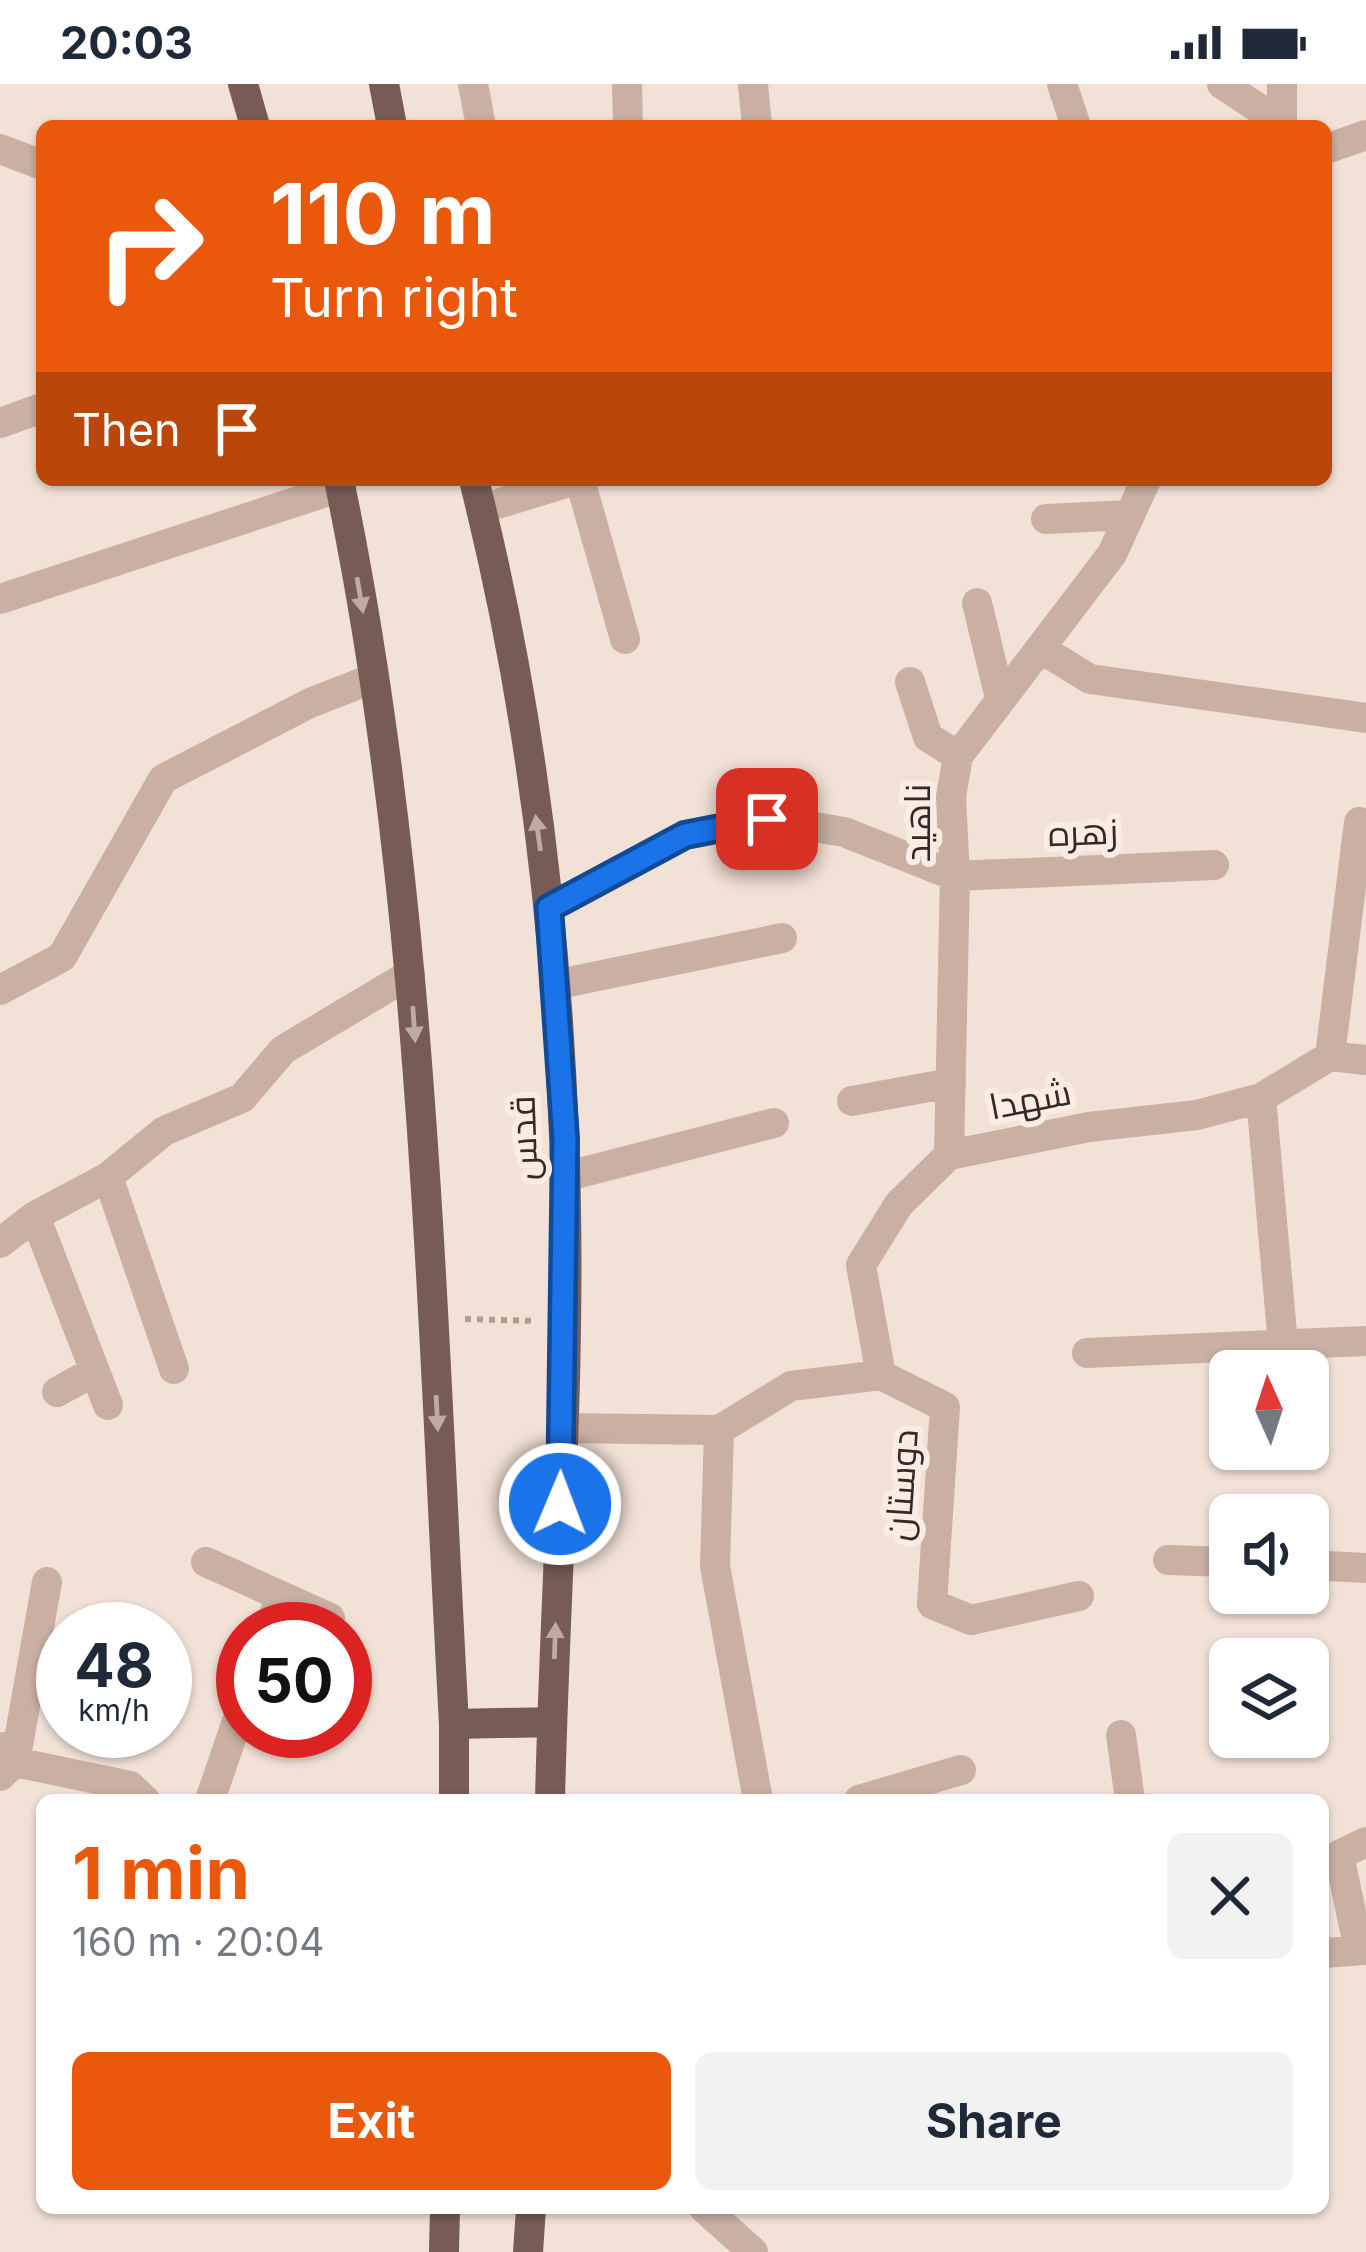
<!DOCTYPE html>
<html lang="en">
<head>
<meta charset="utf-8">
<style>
  :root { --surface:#fff; --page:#f2f2f3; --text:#1f2937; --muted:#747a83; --accent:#ea580c }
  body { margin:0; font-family:Inter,Cairo,sans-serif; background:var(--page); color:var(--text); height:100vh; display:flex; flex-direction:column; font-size:45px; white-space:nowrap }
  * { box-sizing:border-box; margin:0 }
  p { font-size:39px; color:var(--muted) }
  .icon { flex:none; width:66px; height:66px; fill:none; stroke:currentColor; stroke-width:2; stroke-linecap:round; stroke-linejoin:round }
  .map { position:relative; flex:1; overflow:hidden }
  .panel { position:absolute; left:36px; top:1710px; width:1293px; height:420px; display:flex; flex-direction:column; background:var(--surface); border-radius:18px; box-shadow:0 3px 9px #0004 }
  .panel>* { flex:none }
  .hud { position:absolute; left:36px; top:36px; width:1296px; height:366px; border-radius:18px; box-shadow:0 3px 9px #0004; background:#ea580c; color:#fff; overflow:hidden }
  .needle { width:78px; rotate:357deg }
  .fabs { position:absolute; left:1209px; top:1266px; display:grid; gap:24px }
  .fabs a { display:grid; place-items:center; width:120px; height:120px; border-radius:18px; background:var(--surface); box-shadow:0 3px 9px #0004; font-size:60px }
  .speed { position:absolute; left:36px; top:1518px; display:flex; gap:24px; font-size:60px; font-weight:700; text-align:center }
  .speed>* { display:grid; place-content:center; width:156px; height:156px; border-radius:50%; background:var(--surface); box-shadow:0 3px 9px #0004; line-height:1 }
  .speed small { font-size:30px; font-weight:400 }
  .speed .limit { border:18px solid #d22; background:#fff; color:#111 }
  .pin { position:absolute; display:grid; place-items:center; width:102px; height:102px; color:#fff; margin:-51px; border-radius:24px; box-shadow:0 6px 18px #0006 }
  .me { position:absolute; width:132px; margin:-66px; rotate:1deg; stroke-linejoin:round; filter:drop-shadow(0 0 9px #0008) }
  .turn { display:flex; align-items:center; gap:42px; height:252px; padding:0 36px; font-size:54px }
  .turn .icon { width:156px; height:156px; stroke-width:2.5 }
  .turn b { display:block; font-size:84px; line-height:102px }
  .then { display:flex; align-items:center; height:114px; padding:0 36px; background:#0003; gap:24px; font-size:45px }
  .round { display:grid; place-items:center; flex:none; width:126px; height:126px; border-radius:18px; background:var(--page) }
  .head { display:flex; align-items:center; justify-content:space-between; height:204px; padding:0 36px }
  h1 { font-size:72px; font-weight:700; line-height:90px; color:var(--accent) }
  .action { display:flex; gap:24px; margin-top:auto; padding:24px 36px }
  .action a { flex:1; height:138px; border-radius:18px; background:var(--accent); color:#fff; font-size:48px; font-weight:700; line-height:138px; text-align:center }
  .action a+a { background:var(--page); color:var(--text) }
  .status { display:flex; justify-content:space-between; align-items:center; height:84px; padding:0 60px; background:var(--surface); direction:ltr }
  .status svg { height:33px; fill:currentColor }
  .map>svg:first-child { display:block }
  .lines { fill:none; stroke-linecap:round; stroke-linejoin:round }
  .path { stroke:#b6988d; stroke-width:6; stroke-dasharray:6 6; stroke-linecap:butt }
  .minor { stroke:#caafa3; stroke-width:30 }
  .major { stroke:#775c56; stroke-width:30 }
  .oneway { fill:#bfaba4 }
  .route-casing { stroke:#114b97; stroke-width:30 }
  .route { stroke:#1a73e8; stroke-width:21 }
  .labels { text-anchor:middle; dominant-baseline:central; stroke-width:12; stroke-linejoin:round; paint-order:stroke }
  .street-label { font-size:36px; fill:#352825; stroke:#faece3 }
</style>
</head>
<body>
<div class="status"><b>20:03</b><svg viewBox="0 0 49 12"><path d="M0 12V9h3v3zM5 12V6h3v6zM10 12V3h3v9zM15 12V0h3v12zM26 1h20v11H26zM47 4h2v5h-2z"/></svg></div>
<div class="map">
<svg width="1366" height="2168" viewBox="0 0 1366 2168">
  <rect width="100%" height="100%" fill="#f2e1d7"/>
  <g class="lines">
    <path class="path" d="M 465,1235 L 536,1237"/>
    <path class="minor" d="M 473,0 L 481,42
      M 627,0 L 628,42
      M 753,0 L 757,42
      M 1062,0 L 1076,42
      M 1222,0 L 1282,40
      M 1282,42 L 1282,0
      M 0,65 L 42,81
      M 1326,65 L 1366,51
      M 0,339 L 42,324
      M 580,396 L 625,555
      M 481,425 L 576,396
      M 1046,435 L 1130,431
      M 0,515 L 341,403
      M 977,519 L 1000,614
      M 1041,565 L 1090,595 L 1366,634
      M 910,598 L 928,653 L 958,672
      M 549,824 L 685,751 L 767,735 L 844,748 L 955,792 L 1214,781
      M 554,901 L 782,854
      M 0,906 L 62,873 L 163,695 L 310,619 L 374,594
      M 1330,972 L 1359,738
      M 1261,1014 L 1283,1260
      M 852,1017 L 951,999
      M 949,1071 L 955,792 L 951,713 L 958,672 L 1112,470 L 1146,396
      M 108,1093 L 174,1285
      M 564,1093 L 774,1039
      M 35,1132 L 108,1321
      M 0,1159 L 35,1132 L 108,1093 L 164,1047 L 242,1014 L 283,966 L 410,890
      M 1087,1269 L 1366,1257
      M 881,1291 L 861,1181 L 899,1120 L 949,1071 L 1089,1043 L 1197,1031 L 1261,1014 L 1330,972 L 1366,976
      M 57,1308 L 95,1287
      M 561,1344 L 719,1346 L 791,1302 L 881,1291 L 945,1323 L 932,1520 L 971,1536 L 1079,1512
      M 719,1346 L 715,1482 L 758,1716
      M 1168,1476 L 1230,1478
      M 206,1478 L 330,1534
      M 1308,1481 L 1366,1484
      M 269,1545 L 281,1512
      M 1121,1651 L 1130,1716
      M 4,1663 L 15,1678 L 130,1702 L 145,1716
      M 0,1692 L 15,1678 L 47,1498
      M 210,1716 L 243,1620
      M 859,1716 L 961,1686
      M 1359,1866 L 1339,1771 L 1366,1758
      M 1323,1869 L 1366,1866
      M 704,2124 L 753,2168"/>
    <path class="major" d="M 243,0 L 255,42
      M 384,0 L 392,42
      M 339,396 C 424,804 431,1225 454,1640 L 454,1716
      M 474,396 C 528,610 556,832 564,1052 C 573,1273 555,1496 550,1716
      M 454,1640 L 552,1638
      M 444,2168 L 445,2124
      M 528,2168 L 531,2124"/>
  </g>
  <defs><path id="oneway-solid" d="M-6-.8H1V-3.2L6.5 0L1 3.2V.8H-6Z" transform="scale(3)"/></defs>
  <g class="oneway">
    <use href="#oneway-solid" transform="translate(360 511) rotate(80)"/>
    <use href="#oneway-solid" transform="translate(538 749) rotate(-98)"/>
    <use href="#oneway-solid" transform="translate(414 940) rotate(86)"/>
    <use href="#oneway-solid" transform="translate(437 1329) rotate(87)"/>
    <use href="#oneway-solid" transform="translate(555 1557) rotate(-88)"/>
  </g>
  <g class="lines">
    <g class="route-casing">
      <path id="route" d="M 560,1420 L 565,1055 L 549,824 L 685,751 L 767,735"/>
    </g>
    <use href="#route" class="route"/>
  </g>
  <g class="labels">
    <g class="street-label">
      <text transform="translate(917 739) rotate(-90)">ناهید</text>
      <text transform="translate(1083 748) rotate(-2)">زهره</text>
      <text transform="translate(1030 1015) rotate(-11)">شهدا</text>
      <text transform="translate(523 1054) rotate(-92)">قدس</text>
      <text transform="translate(901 1401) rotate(-86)">دوستان</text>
    </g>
  </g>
</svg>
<div class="fabs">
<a><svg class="needle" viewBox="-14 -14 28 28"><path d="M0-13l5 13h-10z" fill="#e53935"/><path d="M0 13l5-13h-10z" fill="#747a83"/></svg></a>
<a><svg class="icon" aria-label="sound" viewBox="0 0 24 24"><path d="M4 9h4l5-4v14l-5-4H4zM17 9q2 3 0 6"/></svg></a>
<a><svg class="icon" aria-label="layers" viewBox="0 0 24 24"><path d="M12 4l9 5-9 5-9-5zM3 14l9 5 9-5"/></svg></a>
</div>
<div class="speed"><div>48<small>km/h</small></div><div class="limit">50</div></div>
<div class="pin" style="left:767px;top:735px;background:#d93025"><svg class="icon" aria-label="arrive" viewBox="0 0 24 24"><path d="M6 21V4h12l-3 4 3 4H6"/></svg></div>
<svg class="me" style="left:560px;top:1420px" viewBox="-20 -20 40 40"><circle r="17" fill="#1a73e8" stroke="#fff" stroke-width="3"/><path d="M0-11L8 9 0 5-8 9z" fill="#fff"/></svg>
<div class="hud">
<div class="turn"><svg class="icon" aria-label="right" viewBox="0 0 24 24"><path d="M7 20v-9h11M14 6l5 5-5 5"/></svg><div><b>110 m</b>Turn right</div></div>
<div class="then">Then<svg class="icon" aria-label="arrive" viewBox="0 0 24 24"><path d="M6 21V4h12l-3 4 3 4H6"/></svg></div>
</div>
<section class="panel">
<div class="head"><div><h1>1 min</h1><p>160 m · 20:04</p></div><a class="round"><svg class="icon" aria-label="close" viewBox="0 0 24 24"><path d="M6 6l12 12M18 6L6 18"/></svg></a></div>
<div class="action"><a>Exit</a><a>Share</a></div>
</section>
</div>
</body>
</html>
